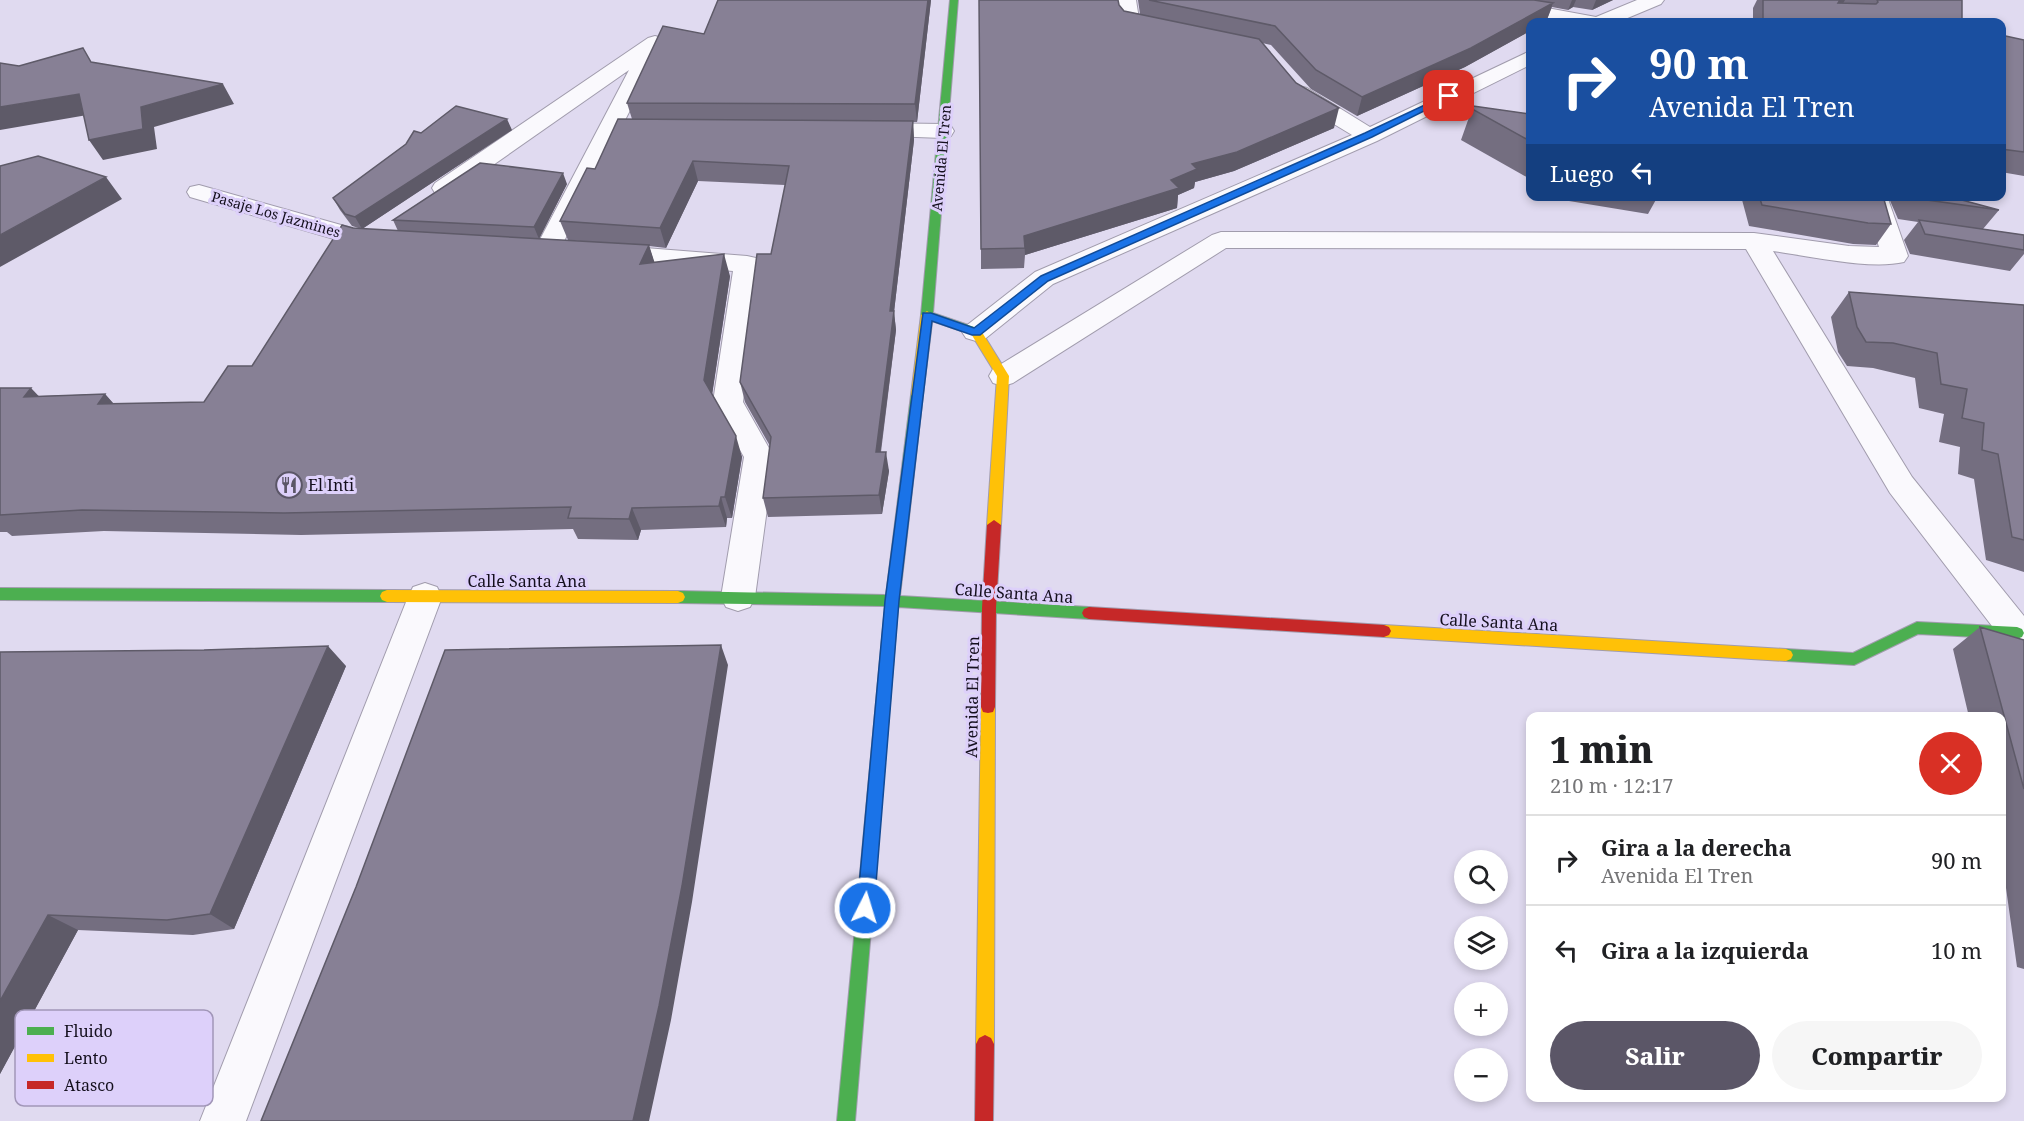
<!DOCTYPE html>
<html lang="es">
<head>
<meta charset="utf-8">
<style>
  :root { --surface:#fff; --page:#f6f6f6; --text:#202124; --muted:#757577; --line:#e0e0e0; --accent:#5b5667 }
  body { margin:0; font-family:"Noto Serif",serif; background:var(--page); color:var(--text); height:100vh; display:flex; flex-direction:column; font-size:22px; white-space:nowrap }
  * { box-sizing:border-box; margin:0 }
  p { font-size:20px; color:var(--muted) }
  .icon { flex:none; width:33px; height:33px; fill:none; stroke:currentColor; stroke-width:2; stroke-linecap:round; stroke-linejoin:round }
  .map { position:relative; flex:1; overflow:hidden }
  .drawer { position:absolute; left:1526px; top:712px; width:480px; height:390px; display:flex; flex-direction:column; background:var(--surface); border-radius:12px; box-shadow:0 3px 9px #0003 }
  .drawer>* { flex:none }
  .top-card { position:absolute; left:1526px; top:18px; width:480px; height:183px; border-radius:12px; box-shadow:0 3px 9px #0003; background:#1a4fa0; color:#fff; overflow:hidden }
  .controls { position:absolute; left:1454px; top:850px; display:grid; gap:12px }
  .controls a { display:grid; place-items:center; width:54px; height:54px; border-radius:50%; background:var(--surface); box-shadow:0 3px 9px #0003; font-size:30px }
  .pin { position:absolute; display:grid; place-items:center; width:51px; height:51px; color:#fff; margin:-26px; border-radius:12px; box-shadow:0 3px 9px #0006 }
  .me { position:absolute; width:66px; margin:-33px; rotate:5deg; stroke-linejoin:round; filter:drop-shadow(0 0 4px #0008) }
  .turn { display:flex; align-items:center; gap:21px; height:126px; padding:0 24px; font-size:27px }
  .turn .icon { width:78px; height:78px; stroke-width:2.5 }
  .turn b { display:block; font-size:42px; line-height:51px }
  .then { display:flex; align-items:center; height:57px; padding:0 24px; background:#0003; gap:12px; font-size:22px }
  .round { display:grid; place-items:center; flex:none; width:63px; height:63px; border-radius:32px; background:var(--page) }
  .overview { display:flex; align-items:center; justify-content:space-between; height:102px; padding:0 24px }
  h1 { font-size:36px; font-weight:800; line-height:45px }
  .button { display:flex; gap:12px; margin-top:auto; padding:12px 24px }
  .button a { flex:1; height:69px; border-radius:36px; background:var(--accent); color:#fff; font-size:24px; font-weight:800; line-height:69px; text-align:center }
  .button a+a { background:var(--page); color:var(--text) }
  ul { padding:0; list-style:none }
  li { display:flex; align-items:center; gap:18px; height:90px; padding:0 24px; border-top:2px solid var(--line) }
  li div { flex:1 }
  li b { display:block; font-size:22px }
  li em { font-style:normal }
  .map>svg:first-child { display:block }
  .lines { fill:none; stroke-linecap:round; stroke-linejoin:round }
  .street-casing { stroke:#a19cad; stroke-width:2 }
  .fast-casing { stroke:#a19cad; stroke-width:2 }
  .slow-casing { stroke:#a19cad; stroke-width:2 }
  .jam-casing { stroke:#a19cad; stroke-width:2 }
  .street { fill:#faf9fd; fill-rule:evenodd }
  .fast { fill:#4caf50; fill-rule:evenodd }
  .slow { fill:#ffc107; fill-rule:evenodd }
  .jam { fill:#c62828; fill-rule:evenodd }
  .wall { fill:#746e80 }
  .shaded-wall { fill:#5e5a68 }
  .building { fill:#878095; stroke:#5e5a68; stroke-width:1.5 }
  .route { fill:#1a73e8; stroke:#114b97; stroke-width:1.5 }
  .labels { text-anchor:middle; dominant-baseline:central; stroke-width:6; stroke-linejoin:round; paint-order:stroke }
  .far-street-label { font-size:14px; fill:#140f1d; stroke:#ddd0fa }
  .poi-label { font-size:16px; fill:#140f1d; stroke:#ddd0fa; text-anchor:start }
  .street-label { font-size:16px; fill:#140f1d; stroke:#ddd0fa }
  .key { fill:#ddd0fa; stroke:#a196b8; stroke-width:1.5 }
  .key-label { font-size:16px; fill:#140f1d }
</style>
</head>
<body>
<div class="map">
<svg width="2024" height="1121" viewBox="0 0 2024 1121">
  <rect width="100%" height="100%" fill="#e0daf0"/>
  <g class="lines">
    <g class="street-casing">
      <path id="street" d="M 1116,0 L 1136,0 L 1139,19 L 1168,26 L 1171,30 L 1168,34 L 1161,36 L 1123,27 L 1120,23 Z
        M 1460,0 L 1503,0 L 1596,17 L 1637,0 L 1664,0 L 1661,4 L 1618,22 L 1560,22 L 1470,6 L 1463,4 Z
        M 655,36 L 662,38 L 665,42 L 624,122 L 667,124 L 670,129 L 667,134 L 617,136 L 557,255 L 548,257 L 539,255 L 535,249 L 629,70 L 453,193 L 444,195 L 435,193 L 432,188 L 435,183 L 648,38 Z
        M 1530,51 L 1530,65 L 1377,141 L 1053,284 L 986,338 L 976,341 L 966,338 L 962,332 L 966,326 L 1035,272 L 1352,135 L 1291,98 L 1288,93 L 1291,88 L 1299,86 L 1307,88 L 1370,127 Z
        M 870,123 L 943,124 L 951,126 L 954,131 L 951,136 L 943,138 L 862,135 L 859,130 L 862,125 Z
        M 199,185 L 366,232 L 391,236 L 395,241 L 391,246 L 382,249 L 365,248 L 190,197 L 187,192 L 190,187 Z
        M 1863,196 L 1887,196 L 1908,256 L 1904,262 C 1870,270 1809,256 1773,251 L 1912,477 L 2024,616 L 2024,651 L 2005,643 L 1890,493 L 1746,249 L 1226,248 L 1013,383 L 1003,386 L 993,383 L 989,376 L 993,369 L 1212,235 L 1221,232 L 1754,233 L 1849,246 L 1879,247 Z
        M 607,245 L 747,256 L 756,258 L 760,264 L 743,402 L 774,457 L 755,597 L 750,607 L 738,611 L 726,607 L 721,597 L 744,457 L 713,402 L 733,271 L 598,259 L 594,253 L 598,247 Z
        M 425,583 L 437,587 L 442,597 L 246,1121 L 200,1121 L 408,597 L 413,587 Z"/>
    </g>
    <g class="fast-casing">
      <path id="fast" d="M 950,0 L 958,0 L 933,313 L 980,329 L 980,335 L 976,336 L 923,318 L 921,315 Z
        M 917,391 L 923,395 L 900,596 L 1089,607 L 1094,609 L 1096,613 L 1094,617 L 1089,619 L 898,607 L 855,1121 L 837,1121 L 885,606 L 678,603 L 673,601 L 671,597 L 673,593 L 678,591 L 886,595 L 911,395 Z
        M 0,588 L 387,590 L 392,592 L 394,596 L 392,600 L 387,602 L 0,600 Z
        M 1917,622 L 2017,627 L 2022,629 L 2024,633 L 2022,637 L 2017,639 L 1918,634 L 1854,665 L 1786,661 L 1781,659 L 1779,655 L 1781,651 L 1786,649 L 1853,653 Z"/>
    </g>
    <g class="slow-casing">
      <path id="slow" d="M 927,311 L 933,315 L 923,395 L 917,399 L 911,395 L 921,315 Z
        M 976,328 L 980,329 L 1009,376 L 1001,525 L 994,530 L 987,525 L 997,376 L 970,332 Z
        M 387,590 L 678,591 L 683,593 L 685,597 L 683,601 L 678,603 L 387,602 L 382,600 L 380,596 L 382,592 Z
        M 1384,625 L 1786,649 L 1791,651 L 1793,655 L 1791,659 L 1786,661 L 1384,637 L 1379,635 L 1377,631 L 1379,627 Z
        M 988,701 L 993,702 L 995,707 L 994,1044 L 991,1050 L 985,1053 L 979,1050 L 976,1044 L 981,707 L 983,702 Z"/>
    </g>
    <g class="jam-casing">
      <path id="jam" d="M 994,520 L 1001,525 L 996,608 L 995,707 L 993,712 L 988,713 L 983,712 L 981,707 L 982,608 L 987,525 Z
        M 1089,607 L 1384,625 L 1389,627 L 1391,631 L 1389,635 L 1384,637 L 1089,619 L 1084,617 L 1082,613 L 1084,609 Z
        M 985,1035 L 991,1038 L 994,1044 L 993,1121 L 975,1121 L 976,1044 L 979,1038 Z"/>
    </g>
    <use href="#street" class="street"/>
    <use href="#fast" class="fast"/>
    <use href="#slow" class="slow"/>
    <use href="#jam" class="jam"/>
  </g>
  <path class="wall" d="M 931,0 L 917,122 L 913,122 L 914,140 L 894,312 L 896,330 L 881,452 L 889,471 L 882,514 L 768,517 L 763,498 L 770,446 L 745,402 L 740,382 L 771,254 L 785,185 L 698,181 L 666,248 L 649,246 L 654,262 L 730,276 L 712,394 L 742,457 L 732,518 L 727,518 L 726,527 L 641,530 L 638,540 L 578,539 L 573,529 L 301,535 L 104,531 L 12,536 L 7,532 L 0,532 L 0,388 L 39,396 L 105,394 L 114,404 L 204,402 L 252,366 L 353,228 L 398,231 L 393,220 L 567,184 L 539,239 L 593,242 L 568,240 L 560,221 L 595,169 L 632,119 L 627,103 L 704,34 Z
    M 1138,0 L 1613,0 L 1592,10 L 1573,7 L 1568,10 L 1552,7 L 1546,22 L 1530,22 L 1530,31 L 1465,67 L 1357,116 L 1311,89 L 1271,45 L 1262,43 L 1334,128 L 1234,171 L 1195,182 L 1194,188 L 1178,195 L 1177,208 L 1025,255 L 1024,268 L 981,269 L 981,249 L 1119,5 L 1124,11 L 1140,14 Z
    M 1757,0 L 1962,0 L 1962,22 L 1753,22 L 1753,8 Z
    M 2001,35 L 2024,40 L 2024,176 L 2001,172 Z
    M 1473,106 L 1530,114 L 1530,179 L 1461,140 Z
    M 512,130 L 362,229 L 352,226 L 340,210 L 333,198 L 421,133 Z
    M 1560,196 L 1658,196 L 1648,214 L 1569,201 Z
    M 1741,196 L 1883,196 L 1891,224 L 1876,245 L 1853,244 L 1749,226 Z
    M 1888,196 L 1947,196 L 1999,210 L 1983,229 L 2024,235 L 2024,254 L 2010,271 L 1910,254 L 1904,240 L 1918,222 L 1898,219 Z
    M 1849,292 L 2024,305 L 2024,572 L 1986,560 L 1974,479 L 1958,474 L 1960,447 L 1939,442 L 1944,414 L 1919,408 L 1915,378 L 1873,368 L 1847,366 L 1838,352 L 1831,317 Z
    M 1980,627 L 2024,640 L 2024,969 L 2017,967 L 2001,852 L 2001,717 L 1969,717 L 1953,649 Z
    M 0,652 L 346,666 L 234,929 L 193,935 L 78,930 L 0,1074 Z"/>
  <path class="shaded-wall" d="M 928,0 L 931,0 L 917,122 L 915,104 Z
    M 1572,0 L 1576,0 L 1573,7 L 1568,10 Z
    M 1596,0 L 1613,0 L 1592,10 Z
    M 1839,0 L 1845,0 L 1838,12 Z
    M 1553,3 L 1546,22 L 1530,22 L 1530,31 L 1465,67 L 1357,116 L 1362,97 Z
    M 223,84 L 234,104 L 154,127 L 157,149 L 103,160 L 89,140 L 141,107 Z
    M 79,94 L 93,114 L 0,130 L 0,107 Z
    M 1339,108 L 1334,128 L 1234,171 L 1195,182 L 1194,188 L 1178,195 L 1177,208 L 1025,255 L 1024,236 L 1171,180 L 1192,164 Z
    M 507,119 L 512,130 L 362,229 L 355,217 Z
    M 913,121 L 914,140 L 894,312 L 896,330 L 878,471 L 876,452 L 890,311 Z
    M 693,161 L 698,181 L 666,248 L 660,228 Z
    M 563,173 L 567,184 L 539,239 L 534,227 Z
    M 106,177 L 122,199 L 0,267 L 0,235 Z
    M 649,245 L 656,267 L 640,264 Z
    M 724,254 L 730,276 L 711,402 L 704,380 Z
    M 31,388 L 52,410 L 24,397 Z
    M 105,394 L 124,416 L 98,404 Z
    M 736,436 L 742,457 L 732,518 L 725,497 Z
    M 886,452 L 889,471 L 882,514 L 879,495 Z
    M 721,497 L 727,518 L 726,527 L 719,506 Z
    M 632,508 L 641,530 L 638,540 L 629,519 Z
    M 721,645 L 728,665 L 692,902 L 671,1020 L 649,1121 L 633,1121 Z
    M 328,646 L 346,666 L 234,929 L 210,914 Z
    M 48,915 L 78,930 L 0,1074 L 0,1001 Z"/>
  <path class="building" d="M 718,0 L 928,0 L 915,104 L 627,103 L 663,26 L 704,34 Z
    M 979,0 L 1118,0 L 1119,5 L 1124,11 L 1259,39 L 1296,83 L 1339,108 L 1237,152 L 1192,164 L 1197,169 L 1171,180 L 1179,188 L 1024,236 L 1025,248 L 981,249 Z
    M 1149,0 L 1534,0 L 1553,3 L 1471,48 L 1362,97 L 1316,70 L 1275,26 Z
    M 1763,0 L 1840,0 L 1838,3 L 1876,4 L 1878,2 L 1877,0 L 1962,0 L 1962,22 L 1763,22 Z
    M 2001,35 L 2024,40 L 2024,152 L 2001,149 Z
    M 83,48 L 91,62 L 223,84 L 141,107 L 143,129 L 89,140 L 79,94 L 0,107 L 0,63 L 19,66 Z
    M 456,106 L 507,119 L 355,217 L 345,214 L 333,198 L 406,144 L 414,131 L 421,133 Z
    M 1473,106 L 1530,114 L 1530,141 L 1472,109 Z
    M 618,119 L 913,121 L 890,311 L 894,311 L 876,452 L 886,452 L 879,495 L 763,498 L 771,437 L 740,382 L 757,254 L 771,254 L 789,166 L 693,161 L 660,228 L 560,221 L 587,168 L 595,169 Z
    M 38,156 L 106,177 L 0,235 L 0,166 Z
    M 480,163 L 563,173 L 534,227 L 393,220 Z
    M 1759,196 L 1883,196 L 1891,224 L 1868,223 L 1762,205 Z
    M 1913,196 L 1947,196 L 1999,210 L 1913,198 Z
    M 1919,220 L 2024,235 L 2024,250 L 1925,234 Z
    M 342,225 L 353,228 L 649,245 L 640,264 L 724,254 L 704,380 L 736,436 L 725,497 L 721,497 L 719,506 L 632,508 L 629,519 L 568,518 L 571,507 L 284,513 L 82,510 L 0,515 L 0,388 L 31,388 L 24,397 L 105,394 L 98,404 L 204,402 L 228,366 L 252,366 Z
    M 1849,292 L 2024,305 L 2024,540 L 2012,537 L 1998,454 L 1982,450 L 1984,423 L 1962,418 L 1967,389 L 1941,384 L 1937,353 L 1893,343 L 1866,342 L 1857,327 Z
    M 1980,627 L 2024,640 L 2024,789 Z
    M 721,645 L 682,886 L 659,1006 L 633,1121 L 261,1121 L 356,887 L 445,650 Z
    M 328,646 L 210,914 L 167,920 L 48,915 L 0,1001 L 0,652 L 204,650 Z"/>
  <path class="route" d="M 1446,95 L 1454,96 L 1372,137 L 1048,281 L 980,335 L 972,335 L 932,321 L 899,601 L 874,908 L 871,914 L 865,917 L 859,914 L 857,908 L 885,601 L 923,313 L 931,313 L 974,328 L 1041,276 L 1365,133 Z"/>
  <defs>
    <g id="restaurant-ring" transform="scale(1.35)"><circle r="9.5" fill="#ddd0fa" stroke="#5b5667" stroke-width="1.5"/><path d="M-5-6h1v4h1v-4h1v4h1v-4h1v5L-1.5 .5V6h-2V.5L-5-1ZM5-6V6H3V1.5H1.5Q1.5-4 5-6Z" fill="#5b5667"/></g>
  </defs>
  <g fill-rule="evenodd">
    <use href="#restaurant-ring" x="289" y="485"/>
  </g>
  <g class="labels">
    <g class="far-street-label">
      <text transform="translate(941 158) rotate(-85)">Avenida El Tren</text>
      <text transform="translate(276 214) rotate(16)">Pasaje Los Jazmines</text>
    </g>
    <g class="poi-label">
      <text x="308" y="485">El Inti</text>
    </g>
    <g class="street-label">
      <text x="527" y="581">Calle Santa Ana</text>
      <text transform="translate(1014 593) rotate(4)">Calle Santa Ana</text>
      <text transform="translate(1499 622) rotate(3)">Calle Santa Ana</text>
      <text transform="translate(972 697) rotate(-89)">Avenida El Tren</text>
    </g>
  </g>
  <rect x="15" y="1010" width="198" height="96" rx="9" class="key"/>
  <rect x="27" y="1027" width="27" height="8" fill="#4caf50"/>
  <rect x="27" y="1054" width="27" height="8" fill="#ffc107"/>
  <rect x="27" y="1081" width="27" height="8" fill="#c62828"/>
  <g class="key-label">
    <text x="64" y="1037">Fluido</text>
    <text x="64" y="1064">Lento</text>
    <text x="64" y="1091">Atasco</text>
  </g>
</svg>
<div class="controls">
<a><svg class="icon" aria-label="search" viewBox="0 0 24 24"><circle cx="10" cy="10" r="6"/><path d="M15 15l6 6"/></svg></a>
<a><svg class="icon" aria-label="layers" viewBox="0 0 24 24"><path d="M12 4l9 5-9 5-9-5zM3 14l9 5 9-5"/></svg></a>
<a>+</a>
<a>−</a>
</div>
<div class="pin" style="left:1449px;top:96px;background:#d93025"><svg class="icon" aria-label="arrive" viewBox="0 0 24 24"><path d="M6 21V4h12l-3 4 3 4H6"/></svg></div>
<svg class="me" style="left:865px;top:908px" viewBox="-20 -20 40 40"><circle r="17" fill="#1a73e8" stroke="#fff" stroke-width="3"/><path d="M0-11L8 9 0 5-8 9z" fill="#fff"/></svg>
<div class="top-card">
<div class="turn"><svg class="icon" aria-label="right" viewBox="0 0 24 24"><path d="M7 20v-9h11M14 6l5 5-5 5"/></svg><div><b>90 m</b>Avenida El Tren</div></div>
<div class="then">Luego<svg class="icon" aria-label="left" viewBox="0 0 24 24"><path d="M17 20v-9H6M10 6l-5 5 5 5"/></svg></div>
</div>
<section class="drawer">
<div class="overview"><div><h1>1 min</h1><p>210 m · 12:17</p></div><a class="round" style="background:#d93025;color:#fff"><svg class="icon" aria-label="close" viewBox="0 0 24 24"><path d="M6 6l12 12M18 6L6 18"/></svg></a></div>
<ul>
<li><svg class="icon" aria-label="right" viewBox="0 0 24 24"><path d="M7 20v-9h11M14 6l5 5-5 5"/></svg><div><b>Gira a la derecha</b><p>Avenida El Tren</p></div><em>90 m</em></li>
<li><svg class="icon" aria-label="left" viewBox="0 0 24 24"><path d="M17 20v-9H6M10 6l-5 5 5 5"/></svg><div><b>Gira a la izquierda</b></div><em>10 m</em></li>
</ul>
<div class="button"><a>Salir</a><a>Compartir</a></div>
</section>
</div>
</body>
</html>
